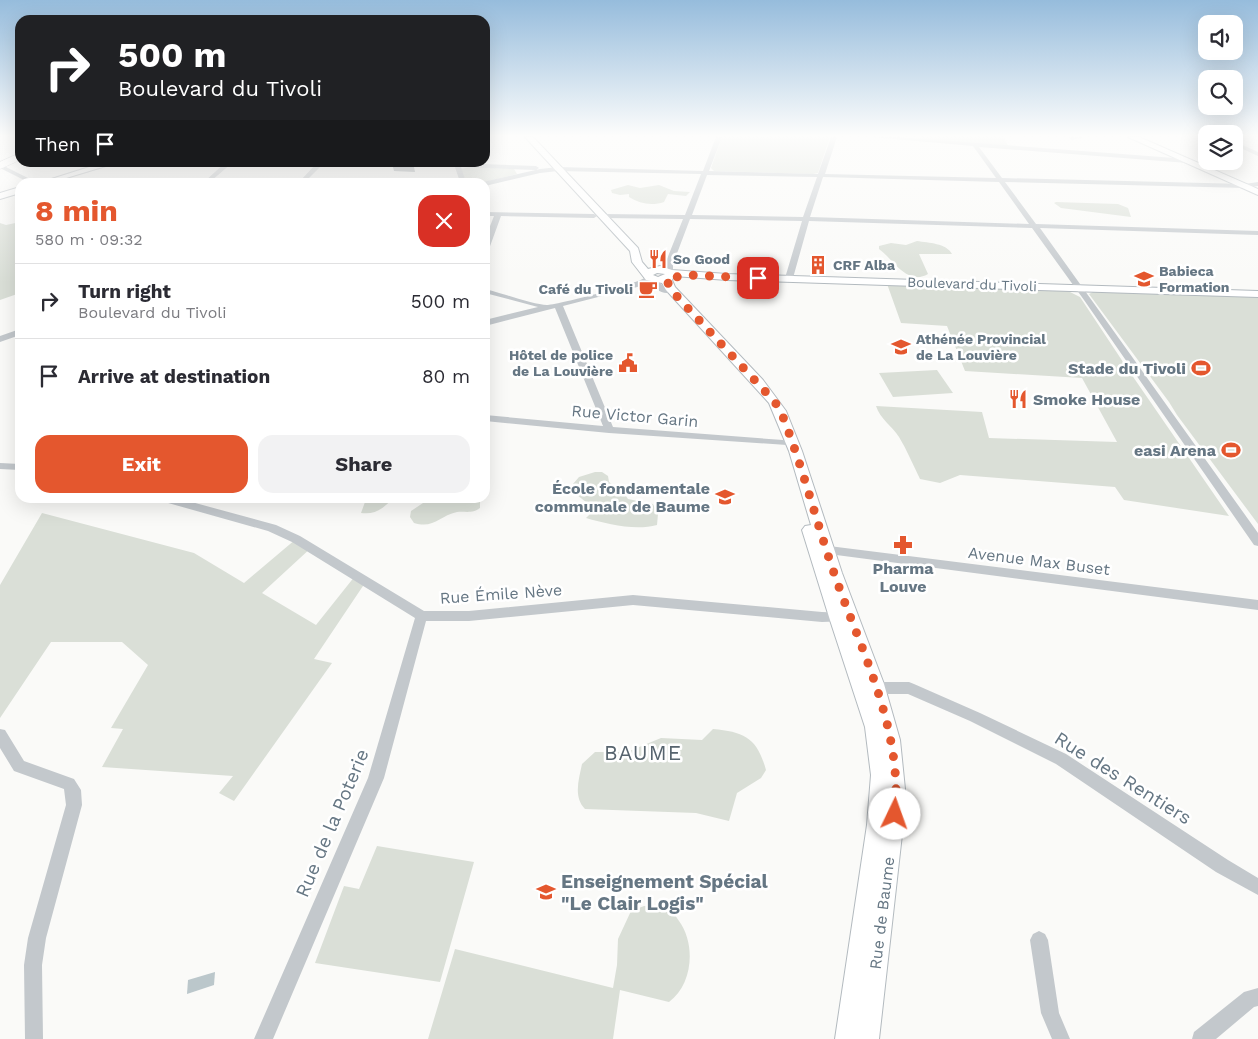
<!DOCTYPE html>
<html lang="en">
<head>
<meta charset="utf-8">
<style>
  :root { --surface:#fff; --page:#f2f2f3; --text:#2b2b33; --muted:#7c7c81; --line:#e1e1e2; --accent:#e4572e }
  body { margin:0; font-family:"Work Sans",sans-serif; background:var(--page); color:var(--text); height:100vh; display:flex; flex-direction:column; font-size:19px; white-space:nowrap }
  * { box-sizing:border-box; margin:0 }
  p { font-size:16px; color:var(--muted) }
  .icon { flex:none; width:28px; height:28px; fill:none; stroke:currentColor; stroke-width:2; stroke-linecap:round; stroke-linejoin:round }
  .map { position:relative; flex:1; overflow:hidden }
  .panel { position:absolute; left:15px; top:178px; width:475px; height:325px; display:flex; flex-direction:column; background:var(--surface); border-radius:15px; box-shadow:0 5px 20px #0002 }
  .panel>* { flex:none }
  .banner { position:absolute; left:15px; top:15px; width:475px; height:152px; border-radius:15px; box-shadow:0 5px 20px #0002; background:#202124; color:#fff; overflow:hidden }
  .tools { position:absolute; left:1198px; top:15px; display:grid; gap:10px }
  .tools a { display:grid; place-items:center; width:45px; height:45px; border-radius:10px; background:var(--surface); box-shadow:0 5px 20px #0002; font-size:25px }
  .pin { position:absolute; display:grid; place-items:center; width:42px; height:42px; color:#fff; margin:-21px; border-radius:10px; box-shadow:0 2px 8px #0006 }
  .me { position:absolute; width:55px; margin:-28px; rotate:3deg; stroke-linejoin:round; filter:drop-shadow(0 0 4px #0008) }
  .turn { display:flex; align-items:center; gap:18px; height:105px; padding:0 20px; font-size:22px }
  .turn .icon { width:65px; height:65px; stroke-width:2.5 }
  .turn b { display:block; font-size:35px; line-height:42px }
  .then { display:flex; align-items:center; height:48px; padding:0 20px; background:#0003; gap:10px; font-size:19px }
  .round { display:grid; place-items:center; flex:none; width:52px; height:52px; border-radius:15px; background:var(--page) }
  .summary { display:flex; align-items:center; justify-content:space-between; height:85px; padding:0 20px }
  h1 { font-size:30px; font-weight:700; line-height:38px; color:var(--accent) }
  .cta { display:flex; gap:10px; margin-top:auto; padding:10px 20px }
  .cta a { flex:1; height:58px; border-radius:15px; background:var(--accent); color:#fff; font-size:20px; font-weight:700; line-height:58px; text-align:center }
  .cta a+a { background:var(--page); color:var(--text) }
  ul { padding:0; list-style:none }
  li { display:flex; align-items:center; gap:15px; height:75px; padding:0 20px; border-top:1px solid var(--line) }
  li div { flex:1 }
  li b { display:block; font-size:19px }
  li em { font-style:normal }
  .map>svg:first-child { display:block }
  .green { fill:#dadfd7 }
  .water { fill:#bbc7cb }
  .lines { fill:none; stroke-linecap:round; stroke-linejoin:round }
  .secondary-casing { stroke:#b3babf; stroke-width:2 }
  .primary-casing { stroke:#b5babe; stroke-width:1 }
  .street { fill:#c3c8cc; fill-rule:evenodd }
  .secondary { fill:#fff; fill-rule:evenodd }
  .primary { fill:#fff; fill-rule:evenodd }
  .wall { fill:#929a9f }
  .building { fill:#aab3b9; stroke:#777d82 }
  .route { stroke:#e4572e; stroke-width:9; stroke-dasharray:0 16.2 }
  .labels { text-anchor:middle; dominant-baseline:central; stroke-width:5; stroke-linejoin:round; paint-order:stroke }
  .far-poi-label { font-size:14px; font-weight:bold; fill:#657683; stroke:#fff; text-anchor:start }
  .far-street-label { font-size:14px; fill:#657683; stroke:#fff }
  .poi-label { font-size:16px; font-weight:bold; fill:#657683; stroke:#fff; text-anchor:end }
  .street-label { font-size:16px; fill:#657683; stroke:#fff }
  .near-street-label { font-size:19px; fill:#657683; stroke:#fff }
  .near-poi-label { font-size:19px; font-weight:bold; fill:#657683; stroke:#fff; text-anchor:start }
  .near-neighbourhood-label { font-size:21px; letter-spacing:1px; fill:#57646e; stroke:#fff }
</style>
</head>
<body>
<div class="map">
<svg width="1258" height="1039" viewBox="0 0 1258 1039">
  <rect width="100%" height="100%" fill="#fafaf8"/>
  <path class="green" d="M 722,137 L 830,137 L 818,173 L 813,174 L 714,171 L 711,168 Z
    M 922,137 L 1001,137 L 1005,139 L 1008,146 L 922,139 Z
    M 471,167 L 514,169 L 517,174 L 485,182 L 466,182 L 461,169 Z
    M 628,185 L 640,188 L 659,185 L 674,191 L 690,192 L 686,196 L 668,194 L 664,202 C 652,206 640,204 629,197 L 629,194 L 620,195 L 612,193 L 611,190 Z
    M 1056,202 L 1118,204 L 1128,208 L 1131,217 L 1061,208 L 1054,203 Z
    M 20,222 L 18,237 L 20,239 L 20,293 L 0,300 L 0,223 L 6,225 Z
    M 917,241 C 929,243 946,243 952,254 L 919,254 L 928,274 C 907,286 894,260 879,249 L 879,246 L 891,243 L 906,245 Z
    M 886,281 L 1066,290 L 1080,297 L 1127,368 L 1229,516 L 1124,500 L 1115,487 L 960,475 L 940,483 L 920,479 C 913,465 907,450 899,437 C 892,426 880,419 876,406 L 982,412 L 989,438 L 1117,442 L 1082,378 L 965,371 L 947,326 L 901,323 Z
    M 1095,291 L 1258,297 L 1258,524 L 1177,415 L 1169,402 L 1089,294 Z
    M 937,370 L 953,393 L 893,397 L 879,373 Z
    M 595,472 L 602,472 L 608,476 L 609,482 L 623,492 L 628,499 L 653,504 L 658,514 L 657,525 C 635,531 607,524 586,518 L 592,512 L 591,506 L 577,495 L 573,484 L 579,477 Z
    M 371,498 L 394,498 C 383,508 376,515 361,513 L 365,502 Z
    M 426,498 L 465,498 L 480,501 L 480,508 C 472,514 466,511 457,512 C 439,516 434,529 414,523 L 410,517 L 411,511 L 429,499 Z
    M 42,513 L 194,553 L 244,583 L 296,539 L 312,547 L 262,593 L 316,625 L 355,576 L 365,583 L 314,659 L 332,663 L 234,801 L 219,793 L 233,776 L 102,767 L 123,729 L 111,728 L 148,665 L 122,642 L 51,642 L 0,718 L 0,585 Z
    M 713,729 C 745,732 757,738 766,770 L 761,778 L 737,793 L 729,821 L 696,813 L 585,809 C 573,797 579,779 582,764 L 595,752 L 627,752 L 661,738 L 702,740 Z
    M 377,846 L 474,862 L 440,982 L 315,963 L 344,886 L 359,889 Z
    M 659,905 C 662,906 667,907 670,909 C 673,911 677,918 679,921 C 696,944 693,984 669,1002 L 620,990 L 613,1039 L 428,1039 L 455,949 L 613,988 L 617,965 L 618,939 L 631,911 L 644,906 Z"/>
  <path class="water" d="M 215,972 L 214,985 L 187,994 L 188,980 Z"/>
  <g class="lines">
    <g class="secondary-casing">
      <path id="secondary" d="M 525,137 L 533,137 L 638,248 L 642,262 L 648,269 L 660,266 L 672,270 L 727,274 L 1258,291 L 1258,297 L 727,280 L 674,276 L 672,280 L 675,287 L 763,380 L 786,411 L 802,451 L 842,573 L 884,684 L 900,740 L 906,799 L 879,1039 L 835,1039 L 867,825 L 871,775 L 865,727 L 829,617 L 802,530 L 805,526 L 811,525 L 789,451 L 769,403 L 666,290 L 662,283 L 646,280 L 632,262 L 630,251 ZM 657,273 L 665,274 L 658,277 L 653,275 Z
        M 1128,137 L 1139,137 L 1258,189 L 1258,195 Z
        M 105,162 L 119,162 L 53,182 L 42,182 Z
        M 20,187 L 20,193 L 0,199 L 0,193 Z"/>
    </g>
    <g class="primary-casing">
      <path id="primary" d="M 20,153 L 20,160 L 0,169 L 0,162 Z"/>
    </g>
    <path class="street" d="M 716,137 L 722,137 L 709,171 L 818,174 L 831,137 L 837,137 L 825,174 L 996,178 L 973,146 L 871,137 L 898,137 L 1188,159 L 1191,161 L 1188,163 L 979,147 L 1002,178 L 1245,184 L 1258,182 L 1258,186 L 1245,188 L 1005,182 L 1036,224 L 1258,231 L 1258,235 L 1040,228 L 1258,533 L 1258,546 L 1254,545 L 1084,300 L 1032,228 L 809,221 L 793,278 L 789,280 L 785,278 L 802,221 L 690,219 L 673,264 L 673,272 L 669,274 L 665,272 L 665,264 L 683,219 L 603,218 L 600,216 L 603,214 L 685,215 L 701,174 L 558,171 L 540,173 L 485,186 L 483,182 L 540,169 L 558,167 L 703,171 ZM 707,175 L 817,177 L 803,217 L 692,215 ZM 823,177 L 999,182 L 1029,224 L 810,217 Z
      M 1069,137 L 1086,137 L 1071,140 Z
      M 1234,141 L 1258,152 L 1258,156 L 1234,145 Z
      M 226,162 L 233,162 L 210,182 L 204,182 Z
      M 318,162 L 325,162 L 305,182 L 299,182 Z
      M 356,162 L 427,162 L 536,166 L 539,168 L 536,170 L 461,167 L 466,182 L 460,182 L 455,167 Z
      M 0,164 L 34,181 L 35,182 L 28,182 L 0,168 Z
      M 485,212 L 594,214 L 597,216 L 594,218 L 501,216 L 489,249 L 485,251 L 485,239 L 494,216 L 485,216 Z
      M 647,276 L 653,276 L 654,278 L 652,281 L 658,282 L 668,289 L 668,293 C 661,294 653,286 645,285 L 563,306 L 613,427 L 783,440 L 787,441 L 788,443 L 787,445 L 609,433 L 485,421 L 485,415 L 603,426 L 555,308 L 485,326 L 485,320 L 538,307 L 485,293 L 485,289 C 499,292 537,306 548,305 C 560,304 643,283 647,276 Z
      M 20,329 L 20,335 L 0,342 L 0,336 Z
      M 0,463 L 20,464 L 20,470 L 0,469 Z
      M 160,498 L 177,498 L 276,525 L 300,536 L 424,611 L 469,611 L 633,595 L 822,612 L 847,613 L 849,617 L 847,621 L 822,622 L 633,605 L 469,621 L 426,621 L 384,778 L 273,1039 L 254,1039 L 368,778 L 415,618 L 292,542 L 268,531 L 161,501 Z
      M 821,545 L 1258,600 L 1258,610 L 821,553 L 817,552 L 815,549 L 817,546 Z
      M 871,682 L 909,682 L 914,684 L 980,713 L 1066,754 L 1228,860 L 1258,878 L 1258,895 L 1216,872 L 1056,764 L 970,721 L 908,694 L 871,694 L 866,692 L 864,688 L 866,684 Z
      M 0,729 L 5,730 L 24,761 L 74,779 L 81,790 L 82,805 L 46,938 L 42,965 L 43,1039 L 25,1039 L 24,965 L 28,938 L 66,805 L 64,789 L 14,771 L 0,748 Z
      M 1039,931 L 1045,934 L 1048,940 L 1059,1013 L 1070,1039 L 1052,1039 L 1041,1013 L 1030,940 L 1033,934 Z
      M 1258,988 L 1258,1006 L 1254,1007 L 1216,1039 L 1192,1039 L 1194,1032 L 1244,992 Z"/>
    <use href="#secondary" class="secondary"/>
    <use href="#primary" class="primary"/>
  </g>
  <path class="wall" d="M 393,167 L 414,167 L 415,172 L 394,171 Z"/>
  <path class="building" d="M 397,162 L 412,162 L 414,167 L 393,167 Z"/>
  <linearGradient id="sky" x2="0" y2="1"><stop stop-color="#96bcdc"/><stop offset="0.48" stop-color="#fdfdfc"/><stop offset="1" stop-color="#fdfdfc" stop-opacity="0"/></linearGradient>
  <rect width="1258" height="283" fill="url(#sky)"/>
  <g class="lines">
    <path class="route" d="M 758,278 L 687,275 L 666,279 L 672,291 L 775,402 L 783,417 C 803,468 816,521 834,573 C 861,651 903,729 895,814"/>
  </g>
  <defs>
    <g id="restaurant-bare" transform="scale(1.5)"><path d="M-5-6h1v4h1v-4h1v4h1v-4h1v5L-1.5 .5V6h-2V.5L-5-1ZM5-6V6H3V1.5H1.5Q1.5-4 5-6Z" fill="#e4572e" stroke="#fff" stroke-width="2.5" paint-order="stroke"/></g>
    <g id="building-bare" transform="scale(1.5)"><path d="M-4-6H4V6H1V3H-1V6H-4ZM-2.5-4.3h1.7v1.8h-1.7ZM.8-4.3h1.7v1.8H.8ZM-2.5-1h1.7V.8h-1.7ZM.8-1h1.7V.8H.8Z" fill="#e4572e" stroke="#fff" stroke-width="2.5" paint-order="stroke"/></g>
    <g id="school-bare" transform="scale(1.5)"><path d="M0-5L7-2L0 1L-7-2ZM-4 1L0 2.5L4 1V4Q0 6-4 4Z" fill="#e4572e" stroke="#fff" stroke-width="2.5" paint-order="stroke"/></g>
    <g id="cafe-bare" transform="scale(1.5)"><path d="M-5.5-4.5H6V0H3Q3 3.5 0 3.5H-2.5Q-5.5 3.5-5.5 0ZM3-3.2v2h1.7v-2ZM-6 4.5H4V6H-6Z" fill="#e4572e" stroke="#fff" stroke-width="2.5" paint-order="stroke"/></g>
    <g id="civic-bare" transform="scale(1.5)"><path d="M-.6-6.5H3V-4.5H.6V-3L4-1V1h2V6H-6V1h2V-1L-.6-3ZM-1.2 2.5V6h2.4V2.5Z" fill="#e4572e" stroke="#fff" stroke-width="2.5" paint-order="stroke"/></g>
    <g id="stadium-bare" transform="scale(1.5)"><path d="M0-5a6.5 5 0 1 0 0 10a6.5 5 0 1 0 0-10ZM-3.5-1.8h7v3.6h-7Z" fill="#e4572e" stroke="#fff" stroke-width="2.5" paint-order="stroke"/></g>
    <g id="pharmacy-bare" transform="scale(1.5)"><path d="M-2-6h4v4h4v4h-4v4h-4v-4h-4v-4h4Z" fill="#e4572e" stroke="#fff" stroke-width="2.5" paint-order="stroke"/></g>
  </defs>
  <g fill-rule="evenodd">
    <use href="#restaurant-bare" x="658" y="259"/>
    <use href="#building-bare" x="818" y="265"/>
    <use href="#school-bare" x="1144" y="279"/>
    <use href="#cafe-bare" x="648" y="289"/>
    <use href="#school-bare" x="901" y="347"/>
    <use href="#civic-bare" x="628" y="363"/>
    <use href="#stadium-bare" x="1201" y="368"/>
    <use href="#restaurant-bare" x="1018" y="399"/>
    <use href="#stadium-bare" x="1231" y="450"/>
    <use href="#school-bare" x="725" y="497"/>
    <use href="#pharmacy-bare" x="903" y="545"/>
    <use href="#school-bare" x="546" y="892"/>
  </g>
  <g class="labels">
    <g class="far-poi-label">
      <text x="673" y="259">So Good</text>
      <text x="833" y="265">CRF Alba</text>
      <text x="1159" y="271">Babieca<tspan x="1159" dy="16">Formation</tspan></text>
      <text x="633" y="289" text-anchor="end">Café du Tivoli</text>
      <text x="916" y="339">Athénée Provincial<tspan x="916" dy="16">de La Louvière</tspan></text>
      <text x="613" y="355" text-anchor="end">Hôtel de police<tspan x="613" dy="16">de La Louvière</tspan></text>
    </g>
    <g class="far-street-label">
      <text transform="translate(972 284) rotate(2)">Boulevard du Tivoli</text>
    </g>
    <g class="poi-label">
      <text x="1186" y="368">Stade du Tivoli</text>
      <text x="1033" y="399" text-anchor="start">Smoke House</text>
      <text x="1216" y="450">easi Arena</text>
      <text x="710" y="488">École fondamentale<tspan x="710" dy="18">communale de Baume</tspan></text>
      <text x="903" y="568" text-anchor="middle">Pharma<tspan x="903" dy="18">Louve</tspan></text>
    </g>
    <g class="street-label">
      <text transform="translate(635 416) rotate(5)">Rue Victor Garin</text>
      <text transform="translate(1039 561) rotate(7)">Avenue Max Buset</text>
      <text transform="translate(501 594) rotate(-4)">Rue Émile Nève</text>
      <text transform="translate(882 913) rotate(-83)">Rue de Baume</text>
    </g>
    <g class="near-street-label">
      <text transform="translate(1123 778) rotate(32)">Rue des Rentiers</text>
      <text transform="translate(332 823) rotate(-67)">Rue de la Poterie</text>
    </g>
    <g class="near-poi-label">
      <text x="561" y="881">Enseignement Spécial<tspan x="561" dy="22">"Le Clair Logis"</tspan></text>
    </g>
    <g class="near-neighbourhood-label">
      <text x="643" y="752">BAUME</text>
    </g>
  </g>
</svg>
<div class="tools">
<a><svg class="icon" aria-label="sound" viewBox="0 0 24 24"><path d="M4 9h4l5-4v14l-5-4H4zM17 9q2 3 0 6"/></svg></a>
<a><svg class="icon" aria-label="search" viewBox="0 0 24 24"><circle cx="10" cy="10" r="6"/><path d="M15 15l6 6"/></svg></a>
<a><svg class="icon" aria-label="layers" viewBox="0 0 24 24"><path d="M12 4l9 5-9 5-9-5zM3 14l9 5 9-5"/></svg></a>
</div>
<div class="pin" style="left:758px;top:278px;background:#d93025"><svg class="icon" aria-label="arrive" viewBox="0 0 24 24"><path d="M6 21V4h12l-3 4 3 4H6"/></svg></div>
<svg class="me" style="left:895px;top:814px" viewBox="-20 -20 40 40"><circle r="19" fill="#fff"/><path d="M0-13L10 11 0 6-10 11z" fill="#e4572e"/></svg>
<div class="banner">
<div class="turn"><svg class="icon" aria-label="right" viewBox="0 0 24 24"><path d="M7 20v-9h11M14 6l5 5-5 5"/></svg><div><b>500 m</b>Boulevard du Tivoli</div></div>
<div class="then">Then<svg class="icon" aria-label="arrive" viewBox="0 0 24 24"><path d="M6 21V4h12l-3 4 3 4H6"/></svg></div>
</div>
<section class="panel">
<div class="summary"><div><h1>8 min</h1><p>580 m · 09:32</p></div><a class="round" style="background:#d93025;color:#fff"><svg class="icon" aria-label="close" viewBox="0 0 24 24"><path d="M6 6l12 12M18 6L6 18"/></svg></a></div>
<ul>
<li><svg class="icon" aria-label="right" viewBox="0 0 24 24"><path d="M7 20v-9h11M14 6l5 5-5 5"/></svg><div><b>Turn right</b><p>Boulevard du Tivoli</p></div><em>500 m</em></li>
<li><svg class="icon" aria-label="arrive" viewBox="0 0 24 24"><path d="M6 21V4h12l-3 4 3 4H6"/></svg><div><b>Arrive at destination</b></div><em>80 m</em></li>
</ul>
<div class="cta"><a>Exit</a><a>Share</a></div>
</section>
</div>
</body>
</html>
